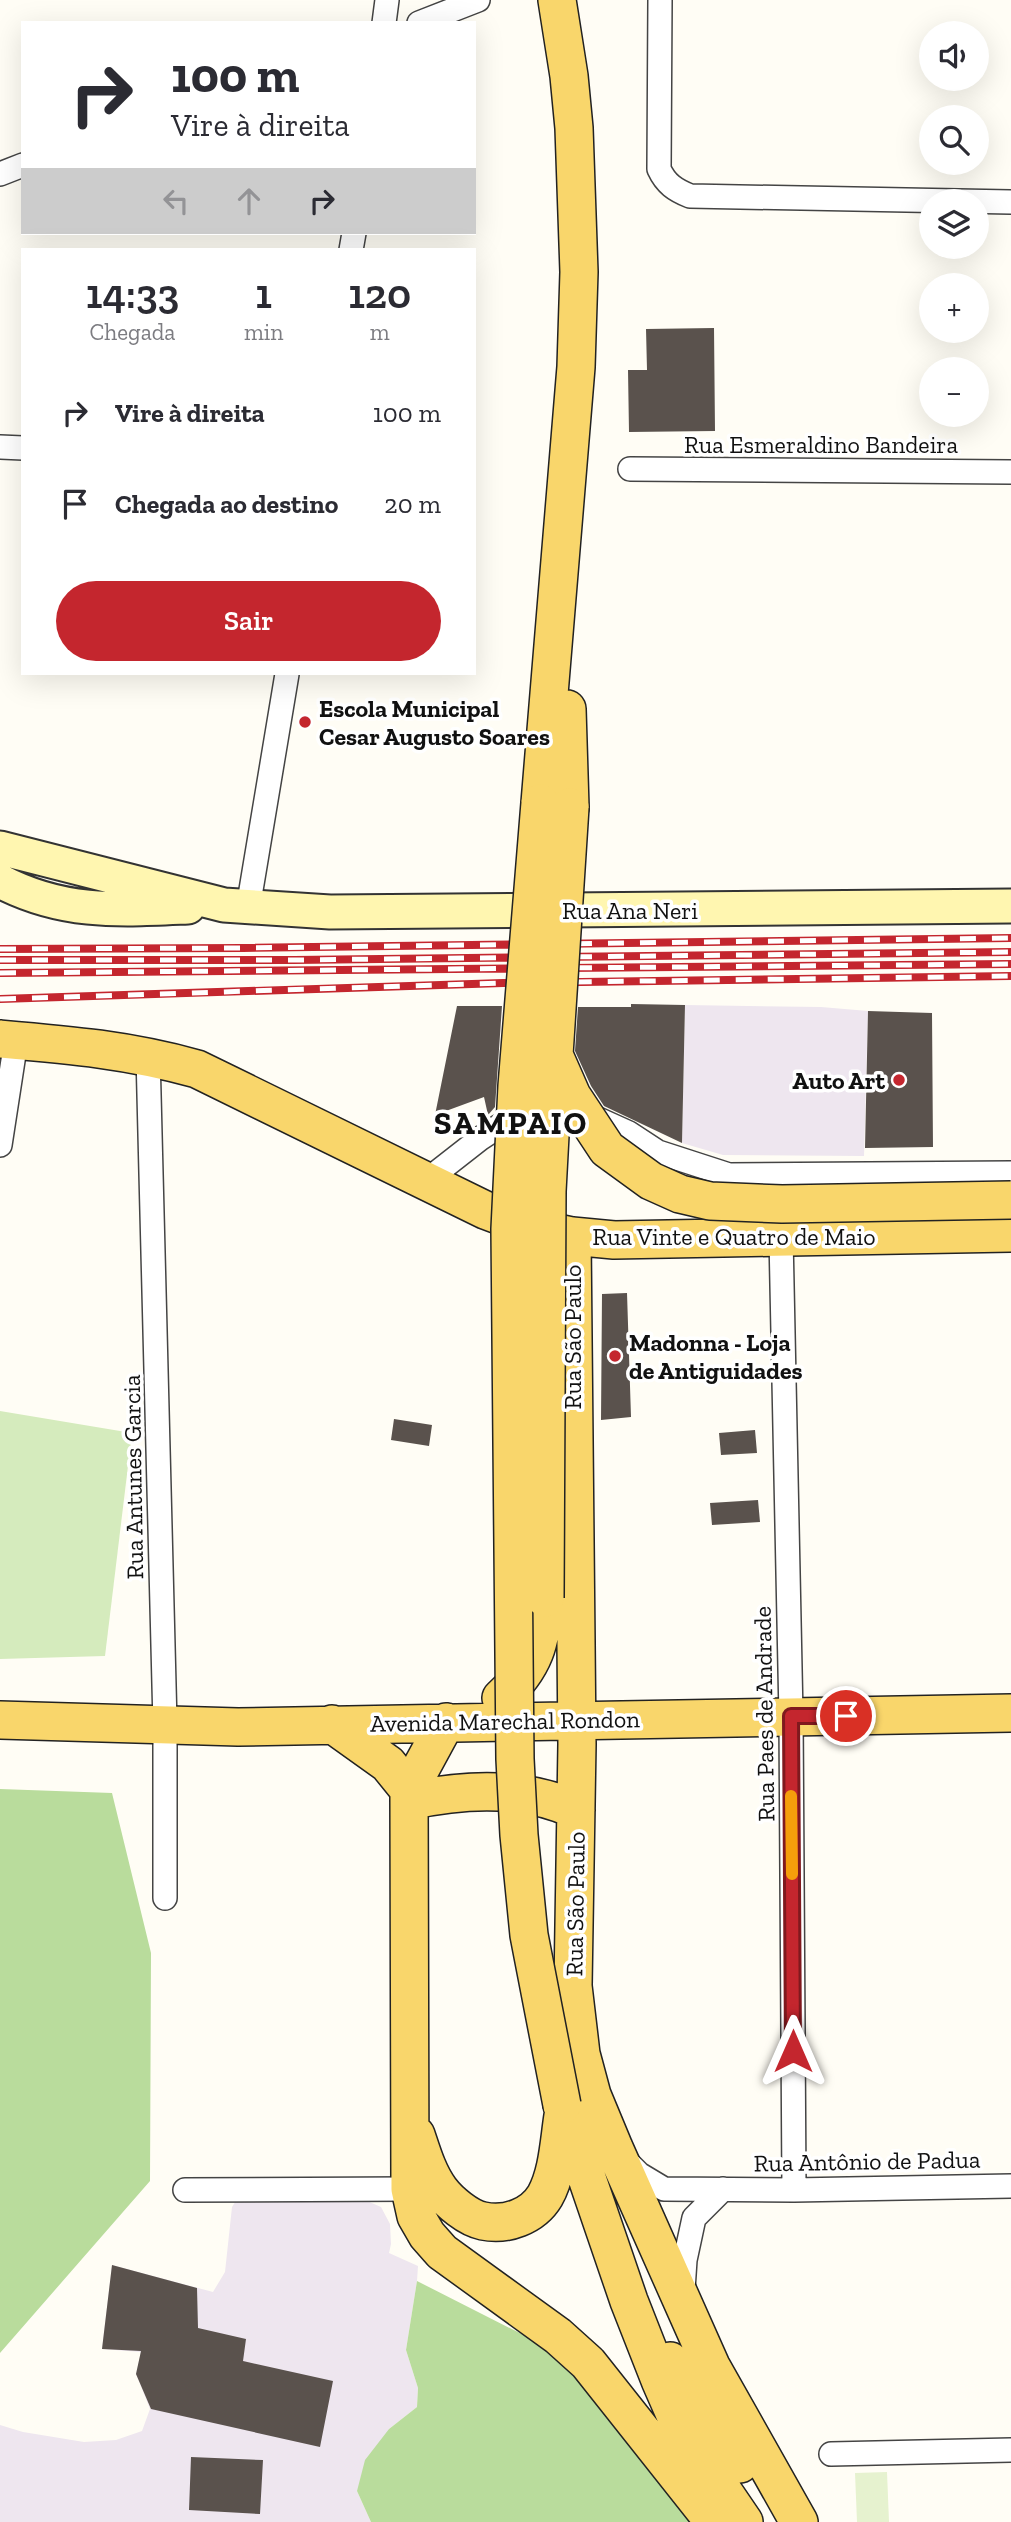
<!DOCTYPE html>
<html lang="pt">
<head>
<meta charset="utf-8">
<style>
  :root { --surface:#fff; --page:#f2f2f3; --text:#2b2b33; --muted:#7c7c81; --accent:#c4262e }
  body { margin:0; font-family:"Zilla Slab",serif; background:var(--page); color:var(--text); height:100vh; display:flex; flex-direction:column; font-size:26px; white-space:nowrap }
  * { box-sizing:border-box; margin:0 }
  p { font-size:23px; color:var(--muted) }
  .icon { flex:none; width:38px; height:38px; fill:none; stroke:currentColor; stroke-width:2; stroke-linecap:round; stroke-linejoin:round }
  .map { position:relative; flex:1; overflow:hidden }
  .details { position:absolute; left:21px; top:248px; width:455px; height:427px; display:flex; flex-direction:column; background:var(--surface); border-radius:0px; box-shadow:0 7px 28px #0002 }
  .details>* { flex:none }
  .guide { position:absolute; left:21px; top:21px; width:455px; height:214px; border-radius:0px; box-shadow:0 7px 28px #0002; background:#fff; color:var(--text); overflow:hidden }
  .buttons { position:absolute; left:919px; top:21px; display:grid; gap:14px }
  .buttons a { display:grid; place-items:center; width:70px; height:70px; border-radius:50%; background:var(--surface); box-shadow:0 7px 28px #0002; font-size:35px }
  .pin { position:absolute; display:grid; place-items:center; width:60px; height:60px; color:#fff; margin:-30px; border:4px solid #fff; border-radius:50%; box-shadow:0 2px 7px #0007 }
  .me { position:absolute; width:77px; margin:-38px; rotate:0deg; stroke-linejoin:round; filter:drop-shadow(0 0 5px #0008) }
  .turn { display:flex; align-items:center; gap:24px; height:147px; padding:0 35px; font-size:32px }
  .turn .icon { width:91px; height:91px; stroke-width:2.5 }
  .turn b { display:block; font-size:49px; line-height:60px }
  .lanes { display:flex; align-items:center; height:66px; padding:0 35px; background:#0003; justify-content:center; gap:35px; direction:ltr }
  .lanes .off { opacity:.35 }
  .eta { display:flex; justify-content:space-evenly; align-items:center; height:119px; text-align:center }
  .eta b { font-size:42px; font-weight:600; line-height:49px }
  .cta { display:flex; gap:14px; margin-top:auto; padding:14px 35px }
  .cta a { flex:1; height:80px; border-radius:42px; background:var(--accent); color:#fff; font-size:28px; font-weight:600; line-height:80px; text-align:center }
  ul { padding:0; list-style:none }
  li { display:flex; align-items:center; gap:21px; height:91px; padding:0 35px }
  li div { flex:1 }
  li b { display:block; font-size:26px }
  li em { font-style:normal }
  .map>svg:first-child { display:block }
  .industrial { fill:#eee6ef }
  .green { fill:#d5ebbd }
  .forest { fill:#b9dc9c }
  .pitch { fill:#e6f2cf }
  .building { fill:#5a524d }
  .lines { fill:none; stroke-linecap:round; stroke-linejoin:round }
  .street-casing { stroke:#444; stroke-width:26 }
  .secondary-casing { stroke:#333; stroke-width:37 }
  .primary-casing { stroke:#222; stroke-width:40 }
  .street { stroke:#fff; stroke-width:23 }
  .secondary { stroke:#fff6b0; stroke-width:33 }
  .primary { stroke:#f9d66b; stroke-width:37 }
  .rail-casing { stroke:#c4262e; stroke-width:8 }
  .rail { stroke:#fff; stroke-width:5; stroke-dasharray:16; stroke-linecap:butt }
  .primary-bridge-casing { stroke:#222; stroke-width:40; stroke-linecap:butt }
  .primary-bridge { stroke:#f9d66b; stroke-width:37 }
  .route-casing { stroke:#7f191e; stroke-width:18 }
  .route { stroke:#c4262e; stroke-width:12 }
  .slow { stroke:#f59e0b; stroke-width:12 }
  .poi-dot { fill:#c4262e; stroke:#fff; stroke-width:2.5 }
  .labels { text-anchor:middle; dominant-baseline:central; stroke-width:7; stroke-linejoin:round; paint-order:stroke }
  .street-label { font-size:24px; fill:#111; stroke:#fff }
  .poi-label { font-size:24px; font-weight:bold; fill:#111; stroke:#fff; text-anchor:start }
  .district-label { font-size:32px; font-weight:bold; letter-spacing:2px; fill:#111; stroke:#fff }
</style>
</head>
<body>
<div class="map">
<svg width="1011" height="2522" viewBox="0 0 1011 2522">
  <rect width="100%" height="100%" fill="#fffdf5"/>
  <path class="industrial" d="M 685,1005 L 821,1007 L 868,1011 L 864,1156 L 723,1155 L 682,1143 Z
    M 358,2197 L 381,2207 L 390,2224 L 391,2244 L 389,2253 L 418,2266 L 417,2281 L 406,2350 L 418,2388 L 417,2407 L 389,2429 L 357,2491 L 371,2522 L 0,2522 L 0,2425 L 23,2432 L 84,2442 L 116,2440 L 142,2431 L 150,2409 L 136,2374 L 141,2352 L 102,2349 L 112,2265 L 213,2292 L 225,2272 L 232,2207 L 237,2199 Z"/>
  <path class="green" d="M 0,1411 L 132,1433 L 105,1656 L 0,1659 Z"/>
  <path class="forest" d="M 0,1789 L 112,1793 L 151,1953 L 150,2181 L 0,2353 Z
    M 417,2281 L 563,2355 L 693,2522 L 371,2522 L 357,2491 L 365,2460 L 389,2429 L 417,2407 L 418,2388 L 406,2350 Z"/>
  <path class="pitch" d="M 887,2472 L 889,2522 L 857,2522 L 855,2473 Z"/>
  <path class="building" d="M 714,328 L 715,431 L 629,432 L 628,370 L 647,370 L 646,329 Z
    M 631,1004 L 685,1005 L 682,1143 L 604,1106 L 591,1086 L 575,1051 L 578,1007 L 631,1007 Z
    M 457,1006 L 502,1006 L 495,1107 L 488,1115 L 484,1097 L 435,1115 Z
    M 868,1011 L 932,1013 L 933,1147 L 865,1148 Z
    M 627,1293 L 631,1417 L 601,1420 L 602,1294 Z
    M 394,1419 L 432,1425 L 429,1446 L 391,1440 Z
    M 755,1430 L 757,1453 L 721,1455 L 719,1433 Z
    M 758,1500 L 760,1522 L 712,1525 L 710,1503 Z
    M 112,2265 L 197,2288 L 198,2328 L 246,2339 L 243,2361 L 333,2381 L 320,2447 L 151,2409 L 136,2374 L 141,2351 L 102,2349 Z
    M 191,2457 L 263,2460 L 260,2514 L 189,2510 Z"/>
  <g class="lines">
    <g class="street-casing">
      <path id="street" d="M 660,0 L 659,169 C 666,184 675,190 690,196 L 1011,202
        M 384,23 L 387,0
        M 419,23 L 478,0
        M 0,174 L 23,165
        M 351,250 L 354,233
        M 0,447 L 23,448
        M 630,469 L 1011,472
        M 248,908 L 287,674
        M 148,1055 L 165,1724 L 165,1898
        M 587,1114 L 629,1133 L 658,1152 L 729,1175 L 1011,1173
        M 0,1145 L 16,1041
        M 426,1181 L 481,1138 L 521,1112
        M 781,1237 L 791,1716 L 794,2190
        M 625,2160 L 639,2174 L 664,2189 L 794,2190 L 1011,2186
        M 185,2190 L 410,2189
        M 683,2290 L 685,2260 L 694,2218 L 723,2189
        M 831,2454 L 1011,2450"/>
    </g>
    <g class="secondary-casing">
      <path id="secondary" d="M 0,848 L 224,905 L 330,912 L 1011,906
        M 0,881 C 63,914 119,910 188,907"/>
    </g>
    <g class="primary-casing">
      <path id="primary" d="M 567,709 L 570,807
        M 540,803 L 576,367 L 579,272 L 574,128 L 569,76 L 557,0
        M 0,1039 C 70,1045 129,1050 197,1069 L 485,1210 L 530,1227 L 572,1236 L 614,1240 L 1011,1233
        M 572,1236 L 577,1744 L 573,1986 L 581,2054 L 592,2095 L 614,2148 L 711,2366 L 799,2522
        M 501,1698 C 535,1667 541,1642 545,1598
        M 0,1720 L 238,1727 L 1011,1713
        M 446,1722 L 409,1790 L 410,2189 L 416,2216 L 427,2235 L 442,2252 L 558,2336 L 588,2363 L 714,2522
        M 332,1724 L 388,1764 L 409,1790
        M 409,1801 C 464,1789 525,1786 576,1810
        M 562,2105 L 629,2301 L 660,2380 L 677,2419 L 697,2453 L 744,2522
        M 416,2135 C 422,2153 428,2174 440,2190 C 449,2202 468,2218 483,2221 C 507,2226 533,2216 545,2196 C 558,2173 559,2141 563,2116
        M 670,2361 L 740,2464"/>
    </g>
    <use href="#street" class="street"/>
    <use href="#secondary" class="secondary"/>
    <use href="#primary" class="primary"/>
    <g class="rail-casing">
      <path id="rail" d="M 0,949 L 243,948 L 1011,938
        M 0,960 L 294,960 L 1011,952
        M 0,973 L 1011,964
        M 0,999 L 503,983 L 1011,976"/>
    </g>
    <use href="#rail" class="rail"/>
    <g class="primary-bridge-casing">
      <path id="primary-bridge" d="M 540,803 L 517,1086 L 510,1229 L 515,1759 L 519,1835 L 529,1935 L 562,2105
        M 570,807 L 554,1055 L 572,1096 L 607,1149 L 651,1181 L 680,1194 L 710,1201 L 782,1204 L 1011,1200
        M 545,1598 L 547,1191 L 554,1061"/>
    </g>
    <use href="#primary-bridge" class="primary-bridge"/>
  </g>
  <g class="lines">
    <g class="route-casing">
      <path id="route" d="M 793,2051 L 791,1716 L 846,1716"/>
    </g>
    <use href="#route" class="route"/>
    <path class="slow" d="M 791,1796 L 792,1874"/>
  </g>
  <g class="poi-dot">
    <circle cx="305" cy="722" r="7"/>
    <circle cx="899" cy="1080" r="7"/>
    <circle cx="615" cy="1356" r="7"/>
  </g>
  <g class="labels">
    <g class="street-label">
      <text x="821" y="444">Rua Esmeraldino Bandeira</text>
      <text x="630" y="910">Rua Ana Neri</text>
      <text x="734" y="1236">Rua Vinte e Quatro de Maio</text>
      <text transform="translate(572 1337) rotate(-90)">Rua São Paulo</text>
      <text transform="translate(133 1477) rotate(-91)">Rua Antunes Garcia</text>
      <text transform="translate(764 1714) rotate(-91)">Rua Paes de Andrade</text>
      <text transform="translate(505 1721) rotate(-1)">Avenida Marechal Rondon</text>
      <text transform="translate(575 1904) rotate(-89)">Rua São Paulo</text>
      <text transform="translate(867 2161) rotate(-1)">Rua Antônio de Padua</text>
    </g>
    <g class="poi-label">
      <text x="319" y="708">Escola Municipal<tspan x="319" dy="28">Cesar Augusto Soares</tspan></text>
      <text x="885" y="1080" text-anchor="end">Auto Art</text>
      <text x="629" y="1342">Madonna - Loja<tspan x="629" dy="28">de Antiguidades</tspan></text>
    </g>
    <g class="district-label">
      <text x="511" y="1123">SAMPAIO</text>
    </g>
  </g>
</svg>
<div class="buttons">
<a><svg class="icon" aria-label="sound" viewBox="0 0 24 24"><path d="M4 9h4l5-4v14l-5-4H4zM17 9q2 3 0 6"/></svg></a>
<a><svg class="icon" aria-label="search" viewBox="0 0 24 24"><circle cx="10" cy="10" r="6"/><path d="M15 15l6 6"/></svg></a>
<a><svg class="icon" aria-label="layers" viewBox="0 0 24 24"><path d="M12 4l9 5-9 5-9-5zM3 14l9 5 9-5"/></svg></a>
<a>+</a>
<a>−</a>
</div>
<div class="pin" style="left:846px;top:1716px;background:#d93025"><svg class="icon" aria-label="arrive" viewBox="0 0 24 24"><path d="M6 21V4h12l-3 4 3 4H6"/></svg></div>
<svg class="me" style="left:793px;top:2051px" viewBox="-20 -20 40 40"><path d="M0-17L14 15 0 8-14 15z" fill="#c4262e" stroke="#fff" stroke-width="4"/></svg>
<div class="guide">
<div class="turn"><svg class="icon" aria-label="right" viewBox="0 0 24 24"><path d="M7 20v-9h11M14 6l5 5-5 5"/></svg><div><b>100 m</b>Vire à direita</div></div>
<div class="lanes"><svg class="icon off" aria-label="left" viewBox="0 0 24 24"><path d="M17 20v-9H6M10 6l-5 5 5 5"/></svg><svg class="icon off" aria-label="ahead" viewBox="0 0 24 24"><path d="M12 20V5M6 11l6-6 6 6"/></svg><svg class="icon" aria-label="right" viewBox="0 0 24 24"><path d="M7 20v-9h11M14 6l5 5-5 5"/></svg></div>
</div>
<section class="details">
<div class="eta">
<div><b>14:33</b><p>Chegada</p></div>
<div><b>1</b><p>min</p></div>
<div><b>120</b><p>m</p></div>
</div>
<ul>
<li><svg class="icon" aria-label="right" viewBox="0 0 24 24"><path d="M7 20v-9h11M14 6l5 5-5 5"/></svg><div><b>Vire à direita</b></div><em>100 m</em></li>
<li><svg class="icon" aria-label="arrive" viewBox="0 0 24 24"><path d="M6 21V4h12l-3 4 3 4H6"/></svg><div><b>Chegada ao destino</b></div><em>20 m</em></li>
</ul>
<div class="cta"><a>Sair</a></div>
</section>
</div>
</body>
</html>
